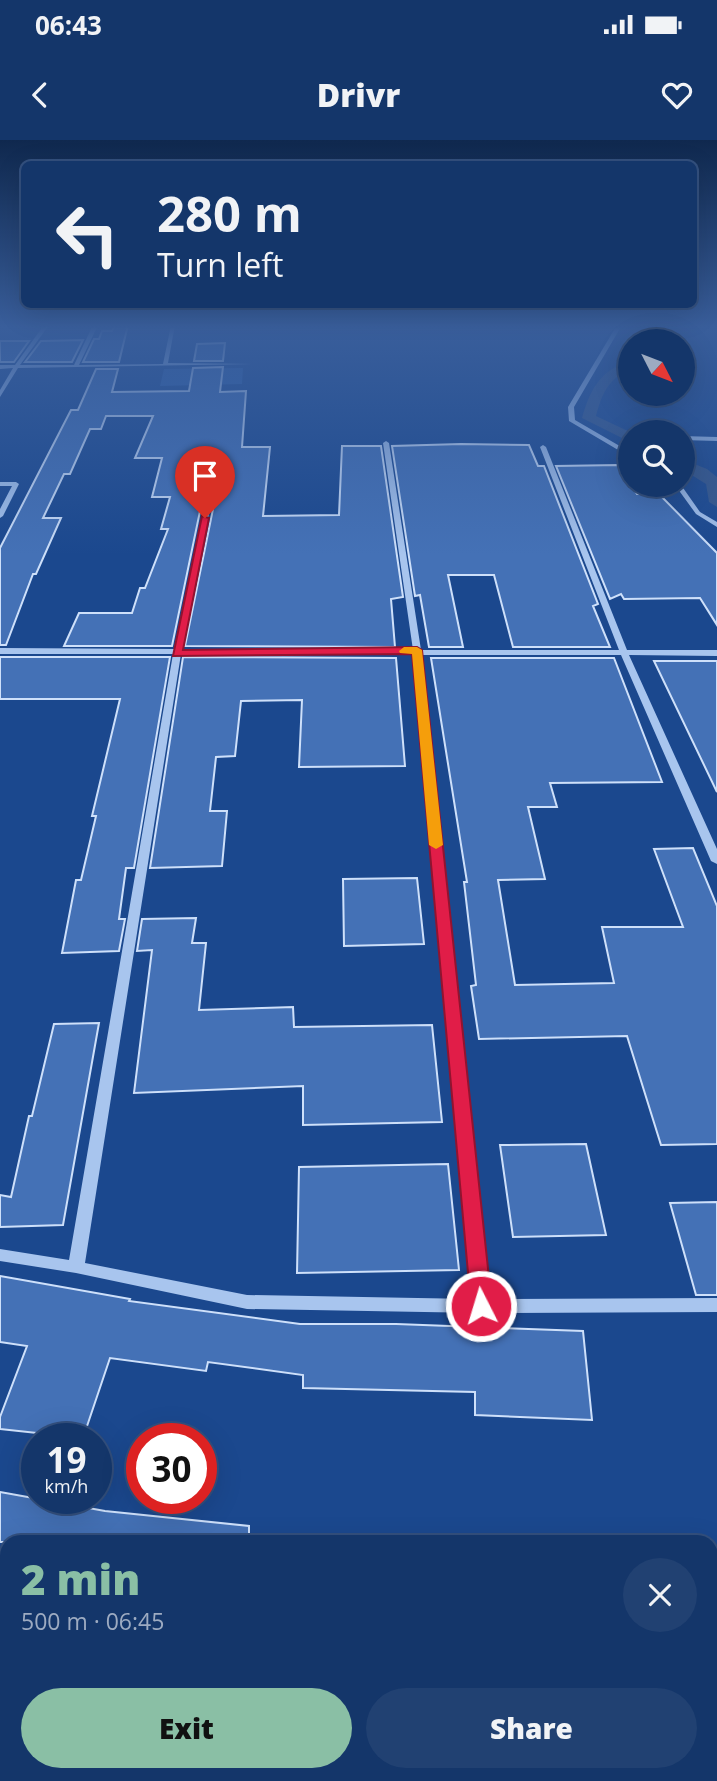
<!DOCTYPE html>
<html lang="en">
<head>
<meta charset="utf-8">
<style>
  :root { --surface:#14366a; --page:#214172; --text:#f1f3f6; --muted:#9dabc1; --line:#33507e; --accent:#8abfa5 }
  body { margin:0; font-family:"Open Sans",sans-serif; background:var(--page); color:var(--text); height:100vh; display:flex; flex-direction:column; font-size:26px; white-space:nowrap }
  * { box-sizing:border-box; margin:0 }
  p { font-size:23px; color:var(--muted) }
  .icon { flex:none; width:38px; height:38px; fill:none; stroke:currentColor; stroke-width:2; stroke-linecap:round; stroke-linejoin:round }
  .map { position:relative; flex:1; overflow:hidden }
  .side { position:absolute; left:0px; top:1395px; width:718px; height:247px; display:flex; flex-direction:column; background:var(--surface); border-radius:21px 21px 0 0; box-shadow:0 7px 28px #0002,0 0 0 2px var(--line) }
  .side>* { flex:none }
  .hud { position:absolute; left:21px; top:21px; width:676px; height:147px; border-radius:10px; box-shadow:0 7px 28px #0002,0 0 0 2px var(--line); background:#14366a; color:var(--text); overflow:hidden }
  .needle { width:46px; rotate:132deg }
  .fabs { position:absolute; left:618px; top:189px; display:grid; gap:14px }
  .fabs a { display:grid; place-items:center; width:77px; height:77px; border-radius:50%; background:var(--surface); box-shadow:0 7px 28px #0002,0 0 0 2px var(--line); font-size:35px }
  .speed { position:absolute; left:21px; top:1283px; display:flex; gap:14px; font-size:35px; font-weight:700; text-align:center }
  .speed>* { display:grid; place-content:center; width:91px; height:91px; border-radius:50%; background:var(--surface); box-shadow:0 7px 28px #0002,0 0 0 2px var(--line); line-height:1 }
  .speed small { font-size:18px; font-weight:400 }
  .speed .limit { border:10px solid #d22; background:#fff; color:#111 }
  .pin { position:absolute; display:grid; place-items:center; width:60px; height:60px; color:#fff; margin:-72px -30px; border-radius:50% 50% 50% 0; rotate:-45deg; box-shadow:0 0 7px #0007 }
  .pin .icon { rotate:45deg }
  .me { position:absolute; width:77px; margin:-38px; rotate:355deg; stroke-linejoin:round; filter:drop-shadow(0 0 5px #0008) }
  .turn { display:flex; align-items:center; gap:24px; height:147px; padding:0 21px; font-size:32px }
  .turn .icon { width:91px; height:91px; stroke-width:2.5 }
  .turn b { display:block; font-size:49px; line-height:60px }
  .round { display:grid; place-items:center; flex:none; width:74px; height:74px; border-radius:37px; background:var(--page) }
  .headline { display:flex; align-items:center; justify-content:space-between; height:119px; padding:0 21px }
  h1 { font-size:42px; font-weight:800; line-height:52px; color:var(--accent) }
  .button { display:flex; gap:14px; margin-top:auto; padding:14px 21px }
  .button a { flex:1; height:80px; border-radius:42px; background:var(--accent); color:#111; font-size:28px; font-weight:800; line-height:80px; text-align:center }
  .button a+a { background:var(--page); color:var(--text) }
  .status { display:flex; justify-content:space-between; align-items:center; height:49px; padding:0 35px; background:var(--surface); direction:ltr }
  .status svg { height:19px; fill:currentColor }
  header { display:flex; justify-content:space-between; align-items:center; height:91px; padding:0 21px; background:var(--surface); font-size:32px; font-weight:800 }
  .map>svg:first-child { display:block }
  .green { fill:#2e61ac }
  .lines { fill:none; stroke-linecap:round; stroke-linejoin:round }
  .canal { fill:#36578a; fill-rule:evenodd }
  .building { fill:#4471b6; stroke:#cee0fa; stroke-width:2 }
  .minor { fill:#a8c5ee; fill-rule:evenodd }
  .route { fill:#e11d48; stroke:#92132f; stroke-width:2 }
  .slow { fill:#f59e0b }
</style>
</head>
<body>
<div class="status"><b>06:43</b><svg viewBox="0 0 49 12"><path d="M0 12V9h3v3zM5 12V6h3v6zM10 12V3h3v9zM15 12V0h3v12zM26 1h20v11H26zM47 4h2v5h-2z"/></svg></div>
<header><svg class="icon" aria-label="back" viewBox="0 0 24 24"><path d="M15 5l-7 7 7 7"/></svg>Drivr<svg class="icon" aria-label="heart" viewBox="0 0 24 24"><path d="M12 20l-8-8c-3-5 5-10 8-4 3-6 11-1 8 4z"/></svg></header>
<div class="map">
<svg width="717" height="1641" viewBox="0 0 717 1641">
  <rect width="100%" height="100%" fill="#1b488e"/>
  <path class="green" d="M 243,228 L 242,244 L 160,246 L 164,229 Z"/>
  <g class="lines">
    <path class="canal" d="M 637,185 L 648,185 L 637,201 L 630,201 L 630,206 L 626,204 L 624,202 Z
      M 630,221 L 630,229 C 608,239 602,254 596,276 L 630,292 L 630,302 L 582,278 C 590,250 600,230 630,221 Z
      M 682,319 L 707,329 L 717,337 L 717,367 L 709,362 L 706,344 L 682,329 Z"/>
  </g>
  <path class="building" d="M 115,185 L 128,185 L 119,222 L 83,222 L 94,199 L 99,199 L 102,191 L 112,191 Z
    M 83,200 L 72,222 L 25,222 L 41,201 Z
    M 0,201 L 29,201 L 14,222 L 0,222 Z
    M 225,203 L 223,221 L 194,221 L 197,204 Z
    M 223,227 L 220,252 L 246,251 L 242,307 L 270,307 L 263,376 L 339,375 L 342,306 L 381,306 L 403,457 L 391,459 L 395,507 L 185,506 L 222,325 L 217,320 L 210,323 L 172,506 L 64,506 L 79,473 L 132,473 L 140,448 L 145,448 L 168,389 L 161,389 L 170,357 L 152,357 L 162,318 L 135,318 L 153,276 L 106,276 L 101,289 L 90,289 L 70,334 L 64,334 L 43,378 L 61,378 L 36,434 L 33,434 L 6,505 L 0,505 L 0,408 L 71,270 L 78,270 L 96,229 L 118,229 L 112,252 L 189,251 L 193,228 Z
    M 461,304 L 529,305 L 538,326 L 544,326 L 598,464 L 593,466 L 610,507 L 513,507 L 494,435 L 448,435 L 463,507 L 429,507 L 420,455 L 415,456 L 392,306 Z
    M 619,325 L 637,354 L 658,353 L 717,413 L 717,485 L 700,458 L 624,459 L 621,454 L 610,459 L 556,326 Z
    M 0,517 L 170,517 L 134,728 L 126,728 L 119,779 L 125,779 L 119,811 L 62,813 L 76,740 L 81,740 L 96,676 L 92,676 L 120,559 L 0,559 Z
    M 183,517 L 396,518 L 405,626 L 299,627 L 302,560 L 241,561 L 235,616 L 216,617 L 210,671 L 227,671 L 222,726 L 150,728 Z
    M 431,518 L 614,518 L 662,642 L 550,643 L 557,667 L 528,667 L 545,739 L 498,740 L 515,845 L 614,843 L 602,787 L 683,787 L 654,709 L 693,708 L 717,766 L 717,1004 L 661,1005 L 627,896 L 479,899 L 471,846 L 476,845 L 464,742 L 467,742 Z
    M 654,521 L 717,521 L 717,652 Z
    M 417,738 L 424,804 L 344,806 L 343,739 Z
    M 196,778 L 192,803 L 206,803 L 199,870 L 293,867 L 294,887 L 432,885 L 442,982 L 303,985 L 303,946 L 134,953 L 152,810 L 137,811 L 142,779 Z
    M 99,883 L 63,1085 L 0,1087 L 0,1055 L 11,1057 L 29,976 L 32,976 L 54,884 Z
    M 586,1004 L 606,1095 L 513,1097 L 500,1005 Z
    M 448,1024 L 459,1130 L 297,1133 L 299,1027 Z
    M 717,1062 L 717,1155 L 696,1155 L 670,1063 Z
    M 0,1136 L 130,1159 L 129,1161 L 300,1184 L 396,1184 L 583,1191 L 592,1280 L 475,1275 L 475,1252 L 303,1248 L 303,1235 L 208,1222 L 206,1231 L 110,1218 L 83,1298 L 0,1289 L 0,1277 L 27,1206 L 0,1202 Z
    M 0,1352 L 105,1371 L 249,1386 L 249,1402 L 0,1402 Z"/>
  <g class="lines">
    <path class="minor" d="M 44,185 L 49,185 L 20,225 L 74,225 L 93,185 L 98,185 L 79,225 L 163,224 L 171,185 L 175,185 L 168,223 L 252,224 L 18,228 L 0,257 L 0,250 L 13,228 L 0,229 L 0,225 L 15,225 Z
      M 617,185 L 622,185 L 574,267 L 575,280 L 630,312 L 630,317 L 569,281 L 568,267 Z
      M 682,296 L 717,297 L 717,301 L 682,300 Z
      M 386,301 L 389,303 L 421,510 L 619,510 L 540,307 L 543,305 L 546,307 L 627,510 L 717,510 L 717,516 L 629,515 L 717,709 L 717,724 L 711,721 L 621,515 L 422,515 L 489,1159 L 717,1158 L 717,1172 L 481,1173 L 247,1169 L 76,1133 L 0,1121 L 0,1109 L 69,1120 L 173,514 L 0,514 L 0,508 L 174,509 L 213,324 L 216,322 L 219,324 L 182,509 L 413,510 L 383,303 ZM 181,514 L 413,515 L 472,1159 L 247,1155 L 85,1123 Z
      M 0,342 L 16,342 L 19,344 L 3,376 L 0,378 L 0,369 L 12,346 L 0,346 Z
      M 675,345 L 681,345 L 700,372 L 717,382 L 717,387 L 696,374 Z
      M 710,1530 L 717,1530 L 717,1550 L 710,1550 Z
      M 0,1538 L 7,1540 L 7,1560 L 0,1558 Z"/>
  </g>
  <linearGradient id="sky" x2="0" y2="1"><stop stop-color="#0f284e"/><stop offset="0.45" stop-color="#395e9b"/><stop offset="1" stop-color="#395e9b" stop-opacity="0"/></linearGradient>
  <rect width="717" height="415" fill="url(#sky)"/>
  <path class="route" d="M 202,376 L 209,378 L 183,510 L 417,507 L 422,510 L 492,1166 L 489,1172 L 481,1175 L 474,1172 L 471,1166 L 412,514 L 173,516 Z"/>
  <path class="slow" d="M 404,507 L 417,507 L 422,510 L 443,705 L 436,709 L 429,705 L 412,514 L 400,513 L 399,511 Z"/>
</svg>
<div class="fabs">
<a><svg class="needle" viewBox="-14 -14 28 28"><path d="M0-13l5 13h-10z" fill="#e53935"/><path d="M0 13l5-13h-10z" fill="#9dabc1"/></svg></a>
<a><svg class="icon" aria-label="search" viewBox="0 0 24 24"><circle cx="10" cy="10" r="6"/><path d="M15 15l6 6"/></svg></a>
</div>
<div class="speed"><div>19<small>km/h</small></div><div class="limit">30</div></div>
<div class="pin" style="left:205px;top:378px;background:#d93025"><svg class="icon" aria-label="arrive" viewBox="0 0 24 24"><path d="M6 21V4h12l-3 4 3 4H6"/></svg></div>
<svg class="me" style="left:481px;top:1166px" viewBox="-20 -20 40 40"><circle r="17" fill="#e11d48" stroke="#fff" stroke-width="3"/><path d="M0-11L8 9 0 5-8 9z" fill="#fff"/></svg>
<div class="hud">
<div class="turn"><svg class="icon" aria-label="left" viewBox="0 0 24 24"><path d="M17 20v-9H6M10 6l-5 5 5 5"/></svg><div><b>280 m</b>Turn left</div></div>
</div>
<section class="side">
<div class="headline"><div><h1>2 min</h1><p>500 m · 06:45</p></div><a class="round"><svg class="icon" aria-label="close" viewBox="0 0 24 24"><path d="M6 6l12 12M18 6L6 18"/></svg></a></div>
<div class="button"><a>Exit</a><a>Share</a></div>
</section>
</div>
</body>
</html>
